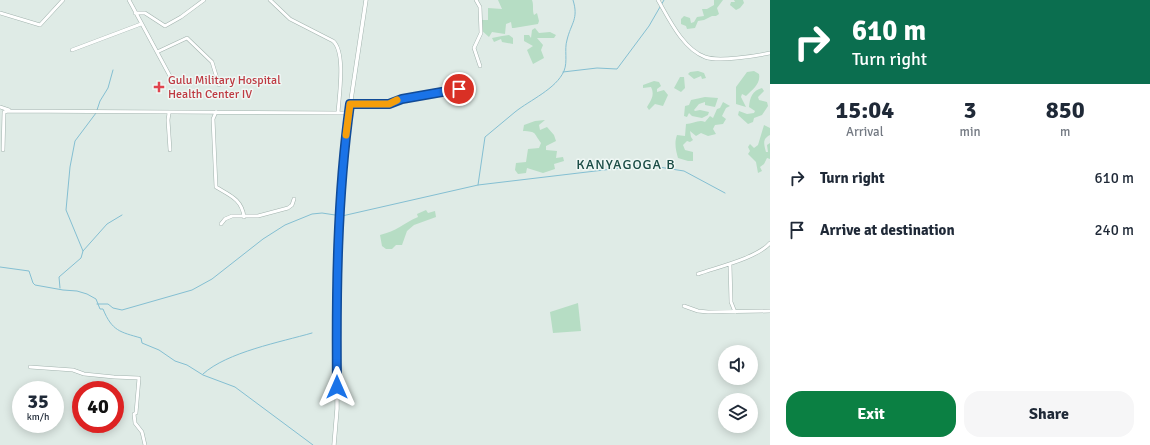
<!DOCTYPE html>
<html lang="en">
<head>
<meta charset="utf-8">
<style>
  :root { --surface:#fff; --page:#f6f6f7; --text:#1f2937; --muted:#747a83; --accent:#0b8043 }
  body { margin:0; font-family:Signika,sans-serif; background:var(--page); color:var(--text); height:100vh; display:flex; flex-direction:column; font-size:15px; white-space:nowrap }
  * { box-sizing:border-box; margin:0 }
  p { font-size:13px; color:var(--muted) }
  .icon { flex:none; width:22px; height:22px; fill:none; stroke:currentColor; stroke-width:2; stroke-linecap:round; stroke-linejoin:round }
  .map { position:relative; flex:1; overflow:hidden }
  .sheet { display:flex; flex-direction:column; background:var(--surface); width:380px }
  .sheet>* { flex:none }
  .hud { background:#0b6e4f; color:#fff; overflow:hidden }
  .buttons { position:absolute; left:718px; top:345px; display:grid; gap:8px }
  .buttons a { display:grid; place-items:center; width:40px; height:40px; border-radius:50%; background:var(--surface); box-shadow:0 2px 10px #0003; font-size:20px }
  .speed { position:absolute; left:12px; top:381px; display:flex; gap:8px; font-size:20px; font-weight:700; text-align:center }
  .speed>* { display:grid; place-content:center; width:52px; height:52px; border-radius:50%; background:var(--surface); box-shadow:0 2px 10px #0003; line-height:1 }
  .speed small { font-size:10px; font-weight:400 }
  .speed .limit { border:6px solid #d22; background:#fff; color:#111 }
  .pin { position:absolute; display:grid; place-items:center; width:34px; height:34px; color:#fff; margin:-17px; border:2px solid #fff; border-radius:50%; box-shadow:0 1px 4px #0007 }
  .me { position:absolute; width:44px; margin:-22px; rotate:0deg; stroke-linejoin:round; filter:drop-shadow(0 0 3px #0008) }
  .turn { display:flex; align-items:center; gap:14px; height:84px; padding:0 16px; font-size:18px }
  .turn .icon { width:52px; height:52px; stroke-width:2.5 }
  .turn b { display:block; font-size:28px; line-height:34px }
  .eta { display:flex; justify-content:space-evenly; align-items:center; height:68px; text-align:center }
  .eta b { font-size:24px; font-weight:700; line-height:28px }
  .primary-button { display:flex; gap:8px; margin-top:auto; padding:8px 16px }
  .primary-button a { flex:1; height:46px; border-radius:16px; background:var(--accent); color:#fff; font-size:16px; font-weight:700; line-height:46px; text-align:center }
  .primary-button a+a { background:var(--page); color:var(--text) }
  ul { padding:0; list-style:none }
  li { display:flex; align-items:center; gap:12px; height:52px; padding:0 16px }
  li div { flex:1 }
  li b { display:block; font-size:15px }
  li em { font-style:normal }
  main { display:flex; flex:1; min-height:0 }
  .map>svg:first-child { display:block }
  .green { fill:#b6ddc4 }
  .lines { fill:none; stroke-linecap:round; stroke-linejoin:round }
  .stream { stroke:#84bfd2; stroke-width:1 }
  .minor-casing { stroke:#a2b3ae; stroke-width:4 }
  .tertiary-casing { stroke:#a2b3ae; stroke-width:4.5 }
  .minor { stroke:#fff; stroke-width:3 }
  .tertiary { stroke:#fff; stroke-width:3.5 }
  .route-casing { stroke:#114b97; stroke-width:10 }
  .route { stroke:#1a73e8; stroke-width:7 }
  .slow { stroke:#f59e0b; stroke-width:7 }
  .health-dot { fill:#e0444e; stroke:#eff7f4; stroke-width:1.5 }
  .labels { text-anchor:middle; dominant-baseline:central; stroke-width:3; stroke-linejoin:round; paint-order:stroke }
  .health-label { font-size:12px; fill:#be3a42; stroke:#eff7f4; text-anchor:start }
  .quarter-label { font-size:14px; letter-spacing:1px; fill:#1b4d46; stroke:#eff7f4 }
</style>
</head>
<body>
<main>
<div class="map">
<svg width="770" height="445" viewBox="0 0 770 445">
  <rect width="100%" height="100%" fill="#dfebe6"/>
  <path class="green" d="M 498,0 L 532,0 C 534,5 532,10 534,15 L 537,13 L 539,21 L 538,24 L 514,28 L 512,28 L 511,22 L 506,24 L 505,34 L 492,32 L 489,37 L 481,30 L 480,20 L 488,20 L 488,8 L 502,9 Z
    M 714,0 L 723,0 L 717,8 L 719,14 L 716,16 L 712,16 L 704,20 L 698,21 L 695,28 L 687,29 L 686,26 L 681,24 L 681,19 L 684,16 L 690,18 L 691,23 L 694,22 L 697,17 L 704,16 L 702,9 L 707,9 L 714,5 Z
    M 734,0 L 743,0 L 744,3 L 740,8 L 736,10 L 730,5 L 731,2 L 735,2 Z
    M 535,28 L 539,33 L 550,32 L 556,35 L 554,38 L 537,38 L 543,45 L 541,50 L 544,58 L 533,64 L 527,50 L 533,46 L 524,41 L 524,35 L 529,35 L 531,38 L 532,30 Z
    M 502,36 L 509,35 L 513,38 L 513,44 L 502,42 L 501,39 L 494,42 L 492,38 Z
    M 698,71 L 704,73 L 706,78 L 702,79 L 701,76 L 694,79 L 688,74 L 690,72 Z
    M 754,71 L 759,74 C 761,84 752,90 746,96 L 742,94 L 741,97 L 746,107 L 736,104 L 736,87 L 747,72 Z
    M 680,77 L 684,77 L 685,88 L 681,92 L 674,88 Z
    M 654,81 L 659,82 L 661,86 L 657,89 L 657,92 L 664,90 L 668,95 L 663,106 L 655,104 L 649,110 L 647,107 C 651,100 655,95 651,87 L 643,88 L 643,85 Z
    M 762,88 L 764,91 L 758,97 L 759,100 L 767,102 L 768,106 L 762,115 L 754,118 L 753,122 L 748,124 L 738,115 L 739,111 L 747,114 L 754,113 L 755,111 L 749,107 C 750,97 752,91 762,88 Z
    M 705,97 L 718,98 L 715,107 L 705,105 L 705,102 L 699,104 L 694,110 L 695,111 L 700,110 L 709,112 L 708,115 L 702,118 L 692,116 L 689,113 L 687,117 L 684,116 L 685,106 L 689,105 L 691,100 Z
    M 723,102 L 730,106 L 726,108 L 722,116 L 726,119 L 723,124 L 715,125 L 713,129 L 716,134 L 708,136 L 701,133 L 696,136 L 690,131 L 691,137 L 693,140 L 690,142 L 687,141 L 683,145 L 685,150 L 693,152 L 693,161 L 688,161 L 678,158 C 676,151 674,143 677,135 L 685,136 L 686,124 C 693,124 699,119 705,122 L 710,116 L 713,118 L 717,109 L 720,108 Z
    M 545,120 L 539,125 L 540,130 L 547,127 L 554,135 L 556,141 L 546,146 L 546,150 L 557,151 L 556,158 L 563,157 L 564,161 L 554,164 L 555,169 L 543,173 L 527,168 L 526,173 L 518,174 L 515,170 L 516,163 L 526,162 L 528,149 L 539,148 L 541,143 C 533,132 537,132 523,131 L 524,125 L 535,121 Z
    M 764,125 L 770,128 L 770,135 C 762,139 764,144 766,152 L 768,152 L 767,145 L 770,143 L 770,159 L 767,158 L 764,164 L 760,167 L 762,171 L 758,173 L 756,162 L 748,154 L 750,151 L 748,147 L 750,144 L 754,148 L 758,145 Z
    M 426,210 L 428,213 L 435,211 L 436,217 L 414,225 L 407,231 L 402,245 L 396,245 L 392,249 L 386,249 L 382,246 L 380,235 C 397,231 402,224 418,217 L 417,214 Z
    M 578,303 L 581,331 L 553,333 L 550,312 Z"/>
  <g class="lines">
    <path class="stream" d="M 563,72 L 597,68 L 617,69 L 649,26 L 664,0
      M 97,110 L 100,101 L 108,88 L 113,70
      M 478,185 L 485,137 C 495,129 505,120 515,112 C 530,100 556,89 564,71 C 568,61 564,50 567,40 C 571,23 579,19 573,0
      M 342,216 L 478,185 L 646,165 L 684,171 L 725,193
      M 83,251 L 107,224 L 122,215
      M 0,267 L 29,271 L 33,283 L 35,285 L 63,290 L 77,291 L 87,294 L 96,299 L 100,309 L 103,309 C 112,331 120,332 141,338 L 142,343 L 159,350 L 175,361 L 187,365 L 203,375 L 235,387 L 313,445
      M 60,288 L 59,277 L 81,258 L 83,251 L 66,210 L 70,167 L 75,141 L 96,113
      M 97,304 L 108,304 L 113,308 L 122,310 L 192,290 L 212,279 L 263,239 L 285,225 L 312,214 L 322,213 L 335,215
      M 203,374 C 227,352 281,342 312,333"/>
    <g class="minor-casing">
      <path id="minor" d="M 129,0 L 171,78
        M 270,0 L 290,19 L 333,41 C 346,52 339,96 338,113 L 349,113
        M 476,0 L 480,7 L 481,33 L 474,48 L 480,66
        M 658,0 C 669,19 683,49 705,57 C 718,62 756,56 770,53
        M 0,13 L 40,25 L 63,0
        M 135,13 L 145,13 L 165,26 L 181,17 L 204,0
        M 72,50 L 141,24
        M 157,52 L 187,38 L 212,62 L 219,85
        M 350,104 L 389,104 L 402,99 L 421,97 L 459,89
        M 0,107 L 9,110
        M 216,112 L 213,119 L 216,187 C 229,195 242,199 244,217
        M 169,113 L 168,120 L 170,150
        M 3,150 L 4,112 L 8,111 L 338,113
        M 221,224 L 225,219 L 232,216 L 258,216 L 288,208 L 292,205 L 294,199
        M 730,265 L 731,302 L 735,312
        M 698,274 C 718,267 757,258 770,243
        M 684,306 L 698,311 L 708,312 L 770,311
        M 30,367 L 73,370 L 84,374 L 114,377 L 139,378 L 136,413 L 134,414 L 135,423 L 142,432 L 145,445"/>
    </g>
    <g class="tertiary-casing">
      <path id="tertiary" d="M 334,445 L 337,409 L 337,274 L 343,167 L 349,113 L 366,0"/>
    </g>
    <use href="#minor" class="minor"/>
    <use href="#tertiary" class="tertiary"/>
  </g>
  <g class="lines">
    <g class="route-casing">
      <path id="route" d="M 337,387 C 336,293 337,198 350,104 L 389,104 L 402,99 L 459,89"/>
    </g>
    <use href="#route" class="route"/>
    <path class="slow" d="M 346,135 L 350,104 L 389,104 L 397,100"/>
  </g>
  <path class="health-dot" d="M157 81h4v4h4v4h-4v4h-4v-4h-4v-4h4z"/>
  <g class="labels">
    <g class="health-label">
      <text x="168" y="80">Gulu Military Hospital<tspan x="168" dy="14">Health Center IV</tspan></text>
    </g>
    <g class="quarter-label">
      <text x="626" y="164">KANYAGOGA B</text>
    </g>
  </g>
</svg>
<div class="buttons">
<a><svg class="icon" aria-label="sound" viewBox="0 0 24 24"><path d="M4 9h4l5-4v14l-5-4H4zM17 9q2 3 0 6"/></svg></a>
<a><svg class="icon" aria-label="layers" viewBox="0 0 24 24"><path d="M12 4l9 5-9 5-9-5zM3 14l9 5 9-5"/></svg></a>
</div>
<div class="speed"><div>35<small>km/h</small></div><div class="limit">40</div></div>
<div class="pin" style="left:459px;top:89px;background:#d93025"><svg class="icon" aria-label="arrive" viewBox="0 0 24 24"><path d="M6 21V4h12l-3 4 3 4H6"/></svg></div>
<svg class="me" style="left:337px;top:387px" viewBox="-20 -20 40 40"><path d="M0-17L14 15 0 8-14 15z" fill="#1a73e8" stroke="#fff" stroke-width="4"/></svg>
</div>
<section class="sheet">
<div class="hud">
<div class="turn"><svg class="icon" aria-label="right" viewBox="0 0 24 24"><path d="M7 20v-9h11M14 6l5 5-5 5"/></svg><div><b>610 m</b>Turn right</div></div>
</div>
<div class="eta">
<div><b>15:04</b><p>Arrival</p></div>
<div><b>3</b><p>min</p></div>
<div><b>850</b><p>m</p></div>
</div>
<ul>
<li><svg class="icon" aria-label="right" viewBox="0 0 24 24"><path d="M7 20v-9h11M14 6l5 5-5 5"/></svg><div><b>Turn right</b></div><em>610 m</em></li>
<li><svg class="icon" aria-label="arrive" viewBox="0 0 24 24"><path d="M6 21V4h12l-3 4 3 4H6"/></svg><div><b>Arrive at destination</b></div><em>240 m</em></li>
</ul>
<div class="primary-button"><a>Exit</a><a>Share</a></div>
</section>
</main>
</body>
</html>
